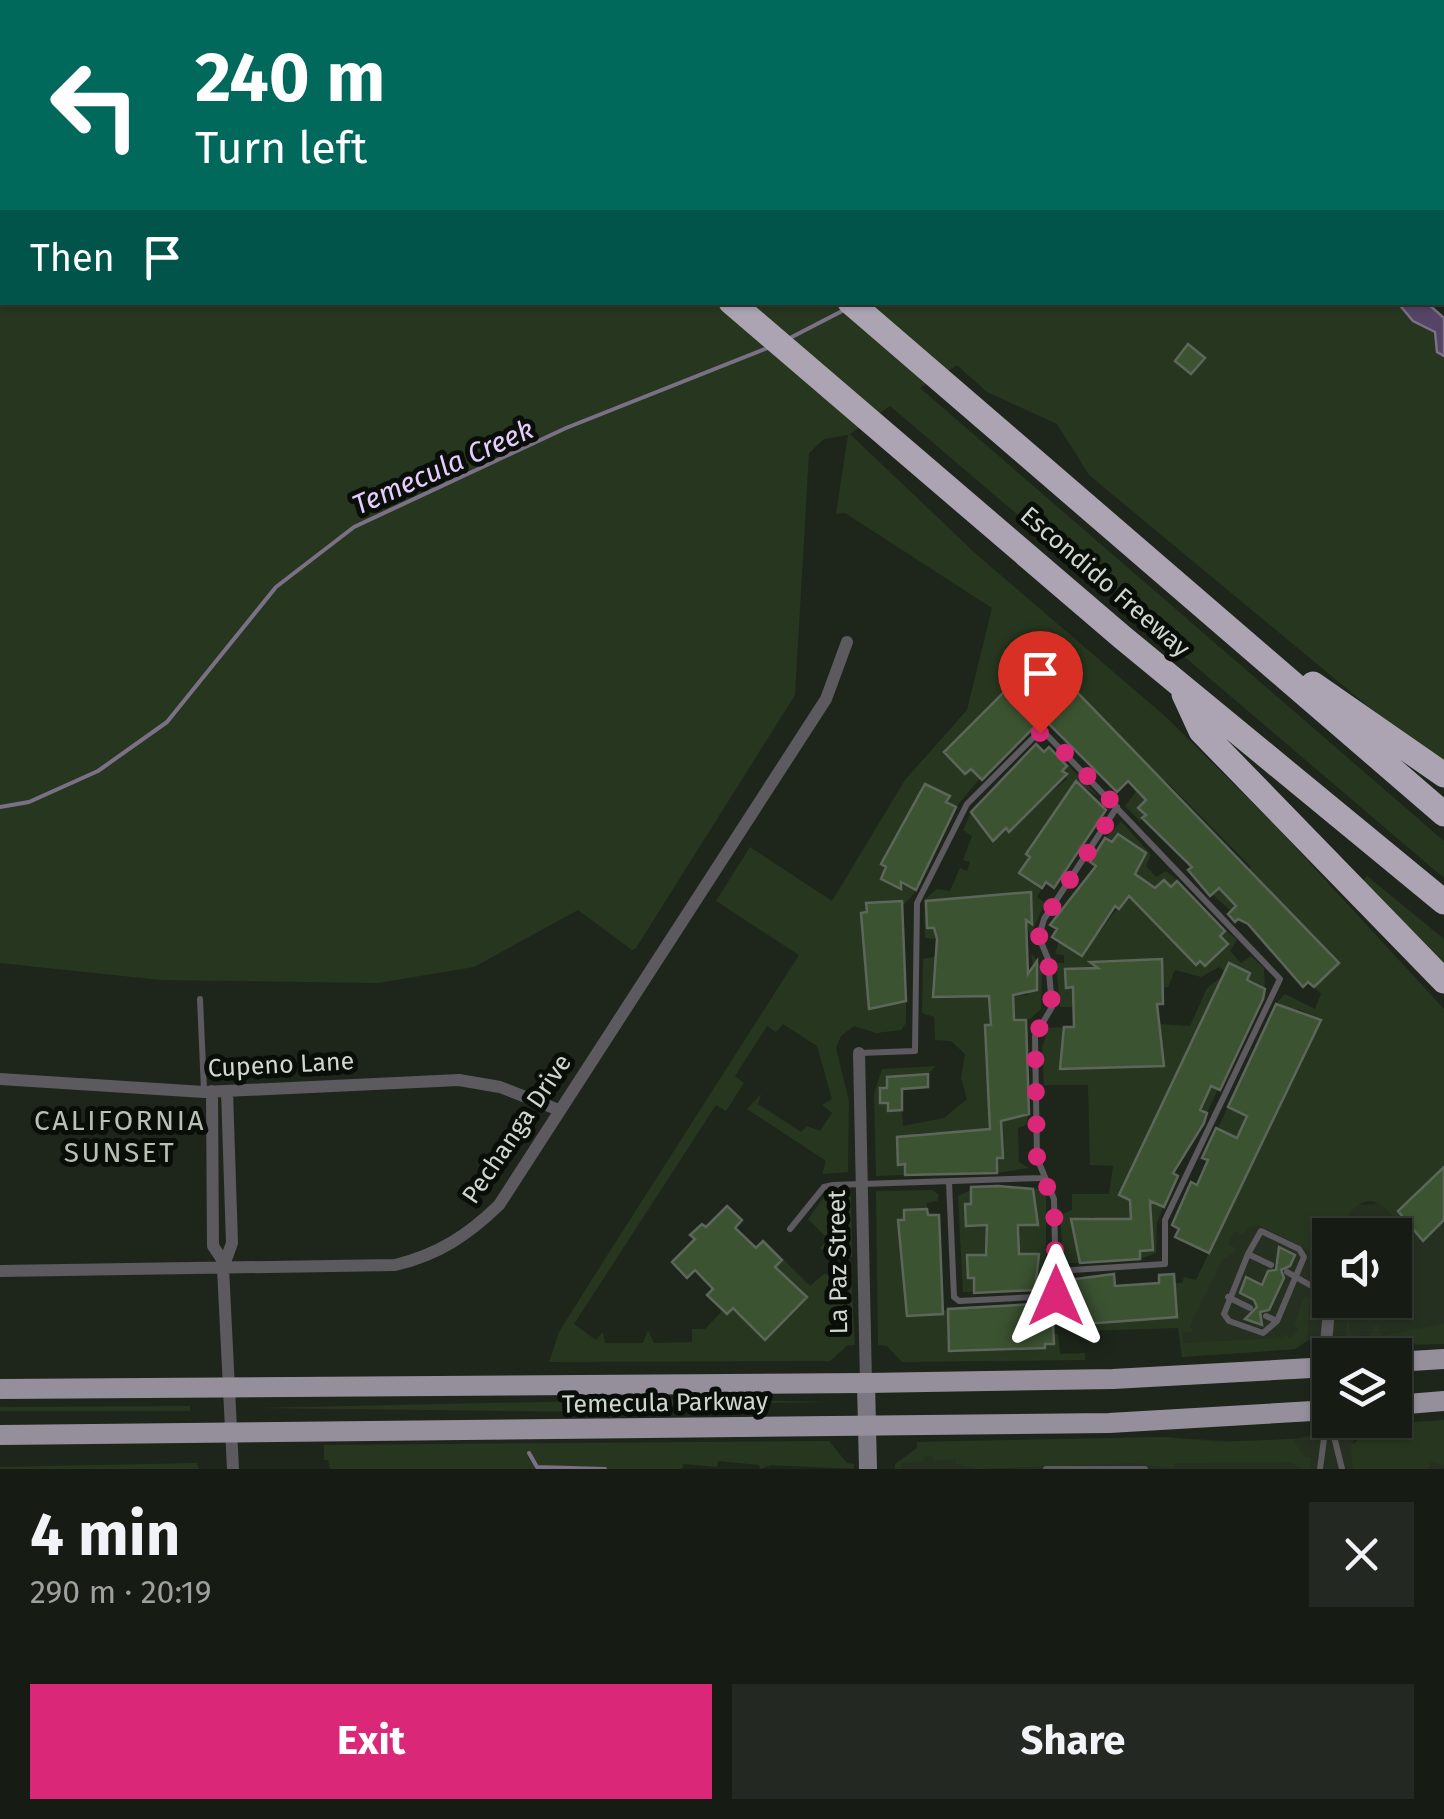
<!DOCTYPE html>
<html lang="en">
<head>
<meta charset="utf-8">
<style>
  :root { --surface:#161c14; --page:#232922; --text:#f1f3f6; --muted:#9ea1a0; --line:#353a34; --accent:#db2777 }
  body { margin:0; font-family:"Fira Sans",sans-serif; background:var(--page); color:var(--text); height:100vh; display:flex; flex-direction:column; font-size:38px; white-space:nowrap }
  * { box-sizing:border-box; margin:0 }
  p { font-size:32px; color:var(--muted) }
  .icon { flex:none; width:55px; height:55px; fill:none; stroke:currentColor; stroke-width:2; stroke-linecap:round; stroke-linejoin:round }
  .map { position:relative; height:1469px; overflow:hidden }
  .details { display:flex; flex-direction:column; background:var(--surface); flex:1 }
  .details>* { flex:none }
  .banner { position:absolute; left:0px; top:0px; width:1445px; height:305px; box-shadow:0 2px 8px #0004,0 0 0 2px var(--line); background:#00695c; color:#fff; overflow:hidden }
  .buttons { position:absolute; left:1312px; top:1218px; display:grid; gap:20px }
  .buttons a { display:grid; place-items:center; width:100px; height:100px; border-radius:0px; background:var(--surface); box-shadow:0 2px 8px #0004,0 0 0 2px var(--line); font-size:50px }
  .pin { position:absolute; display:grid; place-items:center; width:85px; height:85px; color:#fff; margin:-102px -42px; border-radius:50% 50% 50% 0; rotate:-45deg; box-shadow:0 0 10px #0007 }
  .pin .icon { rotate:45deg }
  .me { position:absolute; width:110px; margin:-55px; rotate:0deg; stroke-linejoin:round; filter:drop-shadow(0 0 8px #0008) }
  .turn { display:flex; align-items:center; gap:35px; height:210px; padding:0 30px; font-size:45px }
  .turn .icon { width:130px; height:130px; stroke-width:2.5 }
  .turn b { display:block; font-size:70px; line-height:85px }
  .then { display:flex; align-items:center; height:95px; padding:0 30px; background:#0003; gap:20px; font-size:38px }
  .round { display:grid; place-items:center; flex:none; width:105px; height:105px; border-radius:0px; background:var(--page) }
  .summary { display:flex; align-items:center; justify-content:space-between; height:170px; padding:0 30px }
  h1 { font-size:60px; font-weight:700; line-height:75px }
  .cta { display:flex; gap:20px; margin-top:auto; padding:20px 30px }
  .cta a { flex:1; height:115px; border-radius:0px; background:var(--accent); color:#fff; font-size:40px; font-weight:700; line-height:115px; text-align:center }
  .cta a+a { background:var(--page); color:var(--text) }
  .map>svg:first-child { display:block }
  .built { fill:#263021 }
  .green { fill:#27371f }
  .water { fill:#564466; stroke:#7b7086; stroke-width:2.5 }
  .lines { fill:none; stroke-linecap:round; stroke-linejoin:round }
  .stream { stroke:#7b7086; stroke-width:4 }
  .building { fill:#3c5332; stroke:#5d665a; stroke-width:2.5 }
  .lane { stroke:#5c595f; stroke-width:6 }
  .street { stroke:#5c595f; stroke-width:12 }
  .secondary { stroke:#7c7881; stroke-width:18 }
  .primary { stroke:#958f9b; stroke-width:20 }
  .highway { stroke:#aca4b3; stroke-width:25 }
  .route { stroke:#db2777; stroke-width:18; stroke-dasharray:0 32.4 }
  .labels { text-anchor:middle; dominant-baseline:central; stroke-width:10; stroke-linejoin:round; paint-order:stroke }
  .street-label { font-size:25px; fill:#d1d6cf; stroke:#0a0e09 }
  .water-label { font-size:28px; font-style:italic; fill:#e6cdfe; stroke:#0a0e09 }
  .neighbourhood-label { font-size:28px; letter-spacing:2.5px; fill:#b8c2b4; stroke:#0a0e09 }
</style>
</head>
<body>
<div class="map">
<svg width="1444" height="1469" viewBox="0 0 1444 1469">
  <rect width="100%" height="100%" fill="#1e261b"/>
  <path class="built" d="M 1444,1160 L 1444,1330 L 1359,1346 L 1346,1336 L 1307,1341 L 1295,1349 L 1182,1357 L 1179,1328 L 1233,1209 L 1325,1253 L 1330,1244 L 1330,1300 L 1395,1300 L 1395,1235 L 1335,1235 L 1345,1215 L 1359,1205 L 1375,1204 Z
    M 1365,1426 L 1354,1436 L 1352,1449 L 1444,1448 L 1444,1469 L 895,1469 L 895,1464 L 917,1448 L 917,1442 L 1163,1437 L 1239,1442 L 1292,1439 Z"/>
  <path class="green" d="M 0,0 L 336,2 L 2,2 L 2,302 L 1398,302 L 1413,321 L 1431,328 L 1444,356 L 1444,762 L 1399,732 L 1089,475 L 1057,424 L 987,392 L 957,365 L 920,388 L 1444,841 L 1444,878 L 890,406 L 850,434 L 976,554 L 1166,717 L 1272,822 L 1444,1009 L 1444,1167 L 1398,1211 L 1415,1233 L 1406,1234 L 1404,1256 L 1395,1256 L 1398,1236 L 1394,1218 C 1356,1166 1332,1251 1316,1266 L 1312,1264 L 1313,1252 L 1259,1225 L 1247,1228 L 1243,1235 L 1234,1231 L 1228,1244 L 1237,1249 L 1221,1262 L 1190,1326 L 1194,1332 L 1182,1332 L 1183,1343 L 1281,1338 L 1285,1334 L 1290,1338 L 1298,1329 L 1294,1325 L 1305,1295 L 1310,1298 L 1307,1341 L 1295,1349 L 1182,1357 L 1178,1328 L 1085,1331 C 1065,1325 1066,1304 1065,1286 L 1075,1279 L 1077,1319 L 1085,1319 L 1086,1324 L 1177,1317 L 1174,1283 L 1182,1283 L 1184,1277 L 1196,1280 L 1228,1213 L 1237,1138 L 1217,1129 L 1228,1107 L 1247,1116 L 1245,1123 L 1268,1133 L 1321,1021 L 1298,1009 L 1295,1014 L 1275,1004 L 1285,994 L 1315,1009 L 1321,994 L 1314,987 L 1339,963 L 1255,875 L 1230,899 L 1236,906 L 1231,911 L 1212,894 L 1227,880 L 1234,885 L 1251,867 L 1166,781 L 1139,807 L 1146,815 L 1140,821 L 1125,806 L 1136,792 L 1132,786 L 1150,769 L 1075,690 L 1056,708 L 1054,717 L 1042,696 L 1021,675 L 944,752 L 965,774 L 971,769 L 980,778 L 956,807 L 946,802 L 949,796 L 925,784 L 881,864 L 886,867 L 881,879 L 917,890 L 902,907 L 889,902 L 867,903 L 867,912 L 861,913 L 869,1008 L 906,1001 L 906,1023 L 901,1030 L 876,1033 L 854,1026 L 841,1036 L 836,1048 L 849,1101 L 848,1172 L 822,1174 L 826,1161 L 747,1109 L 761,1094 L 758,1104 L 801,1132 L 807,1126 L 820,1131 L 832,1113 L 822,1105 L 832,1099 L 817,1046 L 783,1024 L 776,1032 L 767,1026 L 735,1076 L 744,1083 L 726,1111 L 716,1105 L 574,1324 L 596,1340 L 603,1332 L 605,1343 L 643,1343 L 648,1330 L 654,1343 L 692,1342 L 692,1329 L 705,1329 L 723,1310 L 727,1314 L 733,1308 L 753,1328 L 760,1327 L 756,1331 L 765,1340 L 807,1298 L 775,1267 L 783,1259 L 810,1286 L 824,1274 L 851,1276 L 855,1345 L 848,1345 L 830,1361 L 816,1361 L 549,1362 L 559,1332 L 603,1262 L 799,955 L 716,901 L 750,847 L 832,901 L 905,780 L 967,710 L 992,608 L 845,513 L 836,514 L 848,435 L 824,439 L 809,453 L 795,695 L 636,948 L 632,950 L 578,910 L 474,967 L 378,983 L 161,980 L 0,963 Z
    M 536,0 L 1398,0 L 1396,2 Z
    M 1068,765 L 1099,797 L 1079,783 L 1026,853 L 1030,857 L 1020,873 L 1042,888 L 1037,897 L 1045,903 L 1030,936 L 1026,921 L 1032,921 L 1031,899 L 1017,893 L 927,901 L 927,928 L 934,928 L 935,939 L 925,938 L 924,900 L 937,889 L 950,891 L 960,868 L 967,871 L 970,862 L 963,860 L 972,836 L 963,830 L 971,812 L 993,841 L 1067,779 L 1061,772 Z
    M 1121,821 L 1151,855 L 1146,866 L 1156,877 L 1166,871 L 1177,880 L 1171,887 L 1164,880 L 1145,913 L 1155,923 L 1160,919 L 1220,936 L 1226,930 L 1237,940 L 1230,951 L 1241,963 L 1251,956 L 1264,968 L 1265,989 L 1247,980 L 1250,973 L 1225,972 L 1219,967 L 1201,977 L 1175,970 L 1168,987 L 1163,988 L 1161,959 L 1097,962 L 1097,968 L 1065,969 L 1066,987 L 1073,987 L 1074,1007 L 1060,1007 L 1056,963 L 1064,963 L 1064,955 L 1055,954 L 1059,941 L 1077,953 L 1082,948 L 1086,950 L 1140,878 L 1135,874 L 1145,852 L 1118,834 L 1112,842 L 1106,838 Z
    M 1367,876 L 1444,939 L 1444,962 L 1362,882 Z
    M 1031,953 L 1042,968 L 1041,1009 L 1030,1019 L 1014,1020 L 1013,1014 L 990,1015 L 991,1025 L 985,1026 L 989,1110 L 994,1121 L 1029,1114 L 1026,1125 L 1018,1128 L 1019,1162 L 1029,1168 L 997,1173 L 1002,1136 L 988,1130 L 917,1133 L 916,1137 L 897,1138 L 898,1164 L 905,1164 L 905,1175 L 876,1176 L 874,1094 L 882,1069 L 936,1066 L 928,1074 L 908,1075 L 888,1103 L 888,1110 L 902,1110 L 903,1126 L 944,1118 L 967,1099 L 961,1078 L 965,1054 L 951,1041 L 935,1040 L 934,1017 L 922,1013 L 923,959 L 937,956 L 934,997 L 1028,995 L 1028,990 L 1037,990 Z
    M 1223,976 L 1175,1075 L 1197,1086 L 1200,1080 L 1218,1089 L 1207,1113 L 1166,1096 L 1119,1194 L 1163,1207 L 1157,1223 L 1156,1253 L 1140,1259 L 1140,1251 L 1153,1250 L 1131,1219 L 1095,1227 L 1094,1217 L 1071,1219 L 1080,1263 L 1068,1263 L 1063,1259 L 1060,1215 L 1072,1210 L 1072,1194 L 1109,1194 L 1113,1166 L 1090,1165 L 1088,1085 L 1044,1085 L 1042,1047 L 1049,1028 L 1064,1027 L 1060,1069 L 1155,1066 L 1155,1062 L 1164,1061 L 1158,1024 L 1190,1026 L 1207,988 Z
    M 1033,1189 L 1041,1189 L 1046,1196 L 1046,1285 L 1035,1291 L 963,1292 L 958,1196 L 971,1190 L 971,1204 L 965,1205 L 966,1225 L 987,1225 L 987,1232 L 1018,1231 L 1018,1225 L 1038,1224 Z
    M 933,1190 L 939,1195 L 937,1201 L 927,1203 L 927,1209 L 904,1210 L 904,1220 L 898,1221 L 907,1316 L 953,1309 L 950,1351 L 1044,1349 L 1053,1334 L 1058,1334 L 1060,1354 L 1085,1353 L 1085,1360 L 902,1362 L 887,1346 L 878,1345 L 876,1191 Z
    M 846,1191 L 851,1196 L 852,1257 L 835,1258 L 820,1248 L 828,1239 L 808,1219 L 827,1193 Z
    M 1348,1313 L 1351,1335 L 1370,1337 L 1376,1324 L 1382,1336 L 1444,1324 L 1444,1344 L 1359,1346 L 1346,1336 Z
    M 683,1399 L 833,1402 L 689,1404 L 597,1412 L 252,1408 Z
    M 190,1406 L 190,1411 L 0,1411 L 0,1407 Z
    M 1444,1420 L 1444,1465 L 1431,1462 L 1428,1469 L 1353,1469 L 1351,1445 L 1372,1430 L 1372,1425 Z
    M 1163,1437 L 1217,1442 L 1292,1439 L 1305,1457 L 1310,1457 L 1311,1469 L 1300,1469 L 1291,1462 L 1182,1463 L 1174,1463 L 1174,1469 L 1135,1463 L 979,1469 L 956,1464 L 956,1459 L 933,1461 L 932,1456 L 925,1456 L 924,1461 L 901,1463 L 901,1469 L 895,1469 L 895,1464 L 917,1448 L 917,1442 Z
    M 829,1441 L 847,1463 L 854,1464 L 854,1469 L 771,1465 L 760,1469 L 759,1465 L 718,1461 L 717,1467 L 683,1464 L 682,1469 L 330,1469 L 328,1460 L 324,1460 L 324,1445 Z
    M 197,1463 L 199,1469 L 0,1469 L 0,1467 Z"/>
  <path class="water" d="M 1398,303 L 1427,303 L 1444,318 L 1444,356 L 1437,352 L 1435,332 L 1413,321 Z"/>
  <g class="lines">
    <path class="stream" d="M 788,339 L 846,309
      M 0,807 L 29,802 L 98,771 L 167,722 L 276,587 L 354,527 L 566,428 L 770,347
      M 529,1453 L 537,1467 L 605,1469"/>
  </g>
  <path class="building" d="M 1188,344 L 1205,358 L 1191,374 L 1175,361 Z
    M 1021,675 L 1055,709 L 1075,690 L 1339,963 L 1314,987 L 1308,982 L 1303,987 L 1248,924 L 1238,919 L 1235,922 L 1228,914 L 1236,906 L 1219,888 L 1210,896 L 1188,870 L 1192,867 L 1142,818 L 1146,815 L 1138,808 L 1146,800 L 1128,781 L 1117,792 L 1043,718 L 982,780 L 971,769 L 965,774 L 944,752 Z
    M 1036,744 L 1044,752 L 1049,747 L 1067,766 L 1062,771 L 1067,774 L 1009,832 L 1006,828 L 993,841 L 971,812 Z
    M 1076,781 L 1106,810 L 1054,888 L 1046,882 L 1042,888 L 1019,873 L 1030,857 L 1026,854 Z
    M 925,784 L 950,796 L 946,802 L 956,807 L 916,890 L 901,882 L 901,889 L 881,879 L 886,867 L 881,864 Z
    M 1118,834 L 1146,853 L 1135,874 L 1155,888 L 1164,880 L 1171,887 L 1177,881 L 1225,931 L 1220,936 L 1228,944 L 1205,966 L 1200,961 L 1196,965 L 1129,896 L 1119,909 L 1115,906 L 1082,956 L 1052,937 L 1057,929 L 1050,925 L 1096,866 L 1090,862 L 1105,838 L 1112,842 Z
    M 1031,892 L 1032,924 L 1026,920 L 1028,974 L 1037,961 L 1037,990 L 1013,995 L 1014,1020 L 1026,1020 L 1029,1114 L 1001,1121 L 1003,1158 L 997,1158 L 997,1173 L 905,1175 L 905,1164 L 898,1165 L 897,1137 L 990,1129 L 985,1025 L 991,1025 L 989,996 L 933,997 L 937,939 L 934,928 L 927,928 L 926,901 Z
    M 902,901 L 906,1001 L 869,1009 L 861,913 L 867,912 L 866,903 Z
    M 1162,959 L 1163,1004 L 1157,1004 L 1164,1066 L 1060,1069 L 1064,1027 L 1074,1027 L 1073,987 L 1066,988 L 1065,969 L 1098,968 L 1090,962 Z
    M 1229,963 L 1250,973 L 1247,980 L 1265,989 L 1263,999 L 1220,1090 L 1211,1086 L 1200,1110 L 1207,1113 L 1204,1123 L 1173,1173 L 1178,1176 L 1164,1207 L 1150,1201 L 1153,1250 L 1140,1251 L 1140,1259 L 1080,1263 L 1071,1219 L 1131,1219 L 1130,1200 L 1119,1195 Z
    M 1276,1004 L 1321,1020 L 1209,1253 L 1175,1237 L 1179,1229 L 1172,1225 L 1191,1182 L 1197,1185 L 1208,1160 L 1202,1158 L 1216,1128 L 1237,1138 L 1247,1116 L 1228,1107 Z
    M 928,1074 L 928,1087 L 902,1089 L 902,1110 L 888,1111 L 888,1103 L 880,1103 L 880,1088 L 887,1088 L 887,1077 Z
    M 1444,1167 L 1444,1220 L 1423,1241 L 1398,1211 Z
    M 998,1186 L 1033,1189 L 1038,1225 L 1018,1225 L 1018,1231 L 1019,1254 L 1039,1254 L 1035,1290 L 974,1293 L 974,1278 L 968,1278 L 967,1255 L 986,1255 L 987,1225 L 966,1226 L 965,1204 L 971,1204 L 971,1187 Z
    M 727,1206 L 742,1220 L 735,1228 L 756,1248 L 763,1241 L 782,1260 L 775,1267 L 807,1297 L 765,1340 L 733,1308 L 727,1314 L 707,1295 L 713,1289 L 695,1270 L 687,1278 L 672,1262 L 695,1239 L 690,1235 L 702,1224 L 706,1227 Z
    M 927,1209 L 928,1215 L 939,1215 L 943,1314 L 907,1316 L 898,1220 L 904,1220 L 904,1210 Z
    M 1279,1247 L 1295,1255 L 1290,1266 L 1281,1270 L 1284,1278 L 1269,1310 L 1260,1312 L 1262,1325 L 1245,1319 L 1257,1307 L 1254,1300 L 1240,1293 L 1246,1277 L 1262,1285 L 1268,1271 L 1276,1270 Z
    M 1114,1274 L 1115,1286 L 1159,1283 L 1159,1275 L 1174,1274 L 1177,1317 L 1085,1324 L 1085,1319 L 1078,1320 L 1075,1279 Z
    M 1035,1304 L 1047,1306 L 1047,1323 L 1053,1323 L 1054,1344 L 1045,1344 L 1045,1348 L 949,1351 L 948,1309 Z"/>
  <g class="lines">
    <path class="lane" d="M 200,999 L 204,1090
      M 860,1053 L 915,1051 L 917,903 L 967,804 L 1036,735 L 1046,734 L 1280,979 L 1165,1220 L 1165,1264 L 1057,1271
      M 949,1182 L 954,1297 L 959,1301 L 1056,1296 L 1054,1199 L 1037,1158 L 1035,1036 L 1052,1007 L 1048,959 L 1039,937 L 1044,919 L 1117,807
      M 790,1229 L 824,1187 L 833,1185 L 1042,1178
      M 1248,1254 L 1261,1231 L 1299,1249 L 1304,1257 L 1277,1321 L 1263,1333 L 1229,1321 L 1224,1314 L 1248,1254 L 1271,1265
      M 1287,1272 L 1329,1296
      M 1228,1297 L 1250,1308
      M 1266,1316 L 1277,1321
      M 1329,1416 L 1342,1469
      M 1046,1469 L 1145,1469
      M 1320,1469 L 1327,1416"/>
    <path class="street" d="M 859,1053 L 866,1383
      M 0,1079 L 204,1092 L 459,1080 L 500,1087 L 559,1110
      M 212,1091 L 213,1246 L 223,1261
      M 227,1091 L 232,1243 L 223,1268 L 233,1469
      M 1366,1235 L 1367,1235
      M 0,1271 L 395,1265 C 438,1255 468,1235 499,1205 L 826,699 L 847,642
      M 1327,1410 L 1324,1367 L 1330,1298"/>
    <path class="secondary" d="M 866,1383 L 868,1469"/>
    <path class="primary" d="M 1395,1362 L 1444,1359
      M 0,1389 L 866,1383 L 1113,1379 L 1330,1367
      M 1395,1405 L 1444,1401
      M 0,1435 L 1109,1423 L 1330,1410"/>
    <path class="highway" d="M 368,0 L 371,2
      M 491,0 L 494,2
      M 731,302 L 1122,637 L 1444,902
      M 850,302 L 1444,814
      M 1313,684 L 1444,775
      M 1184,694 L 1201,731 L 1444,981"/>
  </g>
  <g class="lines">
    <path class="route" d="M 1040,733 L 1050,737 L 1117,807 L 1044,920 L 1039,937 L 1048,959 L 1052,1006 L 1035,1036 L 1037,1158 L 1038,1169 L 1054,1200 L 1056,1296"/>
  </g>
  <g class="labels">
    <g class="street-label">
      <text transform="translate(1105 582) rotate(41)">Escondido Freeway</text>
      <text transform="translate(281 1065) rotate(-3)">Cupeno Lane</text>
      <text transform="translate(517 1129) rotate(-56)">Pechanga Drive</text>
      <text transform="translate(838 1262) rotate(-91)">La Paz Street</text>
      <text transform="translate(665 1403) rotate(-1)">Temecula Parkway</text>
    </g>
    <g class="water-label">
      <text transform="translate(443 467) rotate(-24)">Temecula Creek</text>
    </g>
    <g class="neighbourhood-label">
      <text x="120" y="1120">CALIFORNIA<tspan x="120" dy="32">SUNSET</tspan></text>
    </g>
  </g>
</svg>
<div class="buttons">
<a><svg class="icon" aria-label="sound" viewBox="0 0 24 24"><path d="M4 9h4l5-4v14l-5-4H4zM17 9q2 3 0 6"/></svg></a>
<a><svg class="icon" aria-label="layers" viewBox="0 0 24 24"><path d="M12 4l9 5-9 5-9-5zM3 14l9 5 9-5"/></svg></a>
</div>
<div class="pin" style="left:1040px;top:733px;background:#d93025"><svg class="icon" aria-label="arrive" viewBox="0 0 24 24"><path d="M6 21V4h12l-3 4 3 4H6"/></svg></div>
<svg class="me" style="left:1056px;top:1296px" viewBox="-20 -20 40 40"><path d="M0-17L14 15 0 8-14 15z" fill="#db2777" stroke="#fff" stroke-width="4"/></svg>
<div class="banner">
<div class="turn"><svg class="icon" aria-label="left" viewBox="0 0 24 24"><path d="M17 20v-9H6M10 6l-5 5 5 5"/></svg><div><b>240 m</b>Turn left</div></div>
<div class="then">Then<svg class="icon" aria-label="arrive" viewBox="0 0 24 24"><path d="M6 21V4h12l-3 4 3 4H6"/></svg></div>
</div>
</div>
<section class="details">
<div class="summary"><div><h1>4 min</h1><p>290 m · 20:19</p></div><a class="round"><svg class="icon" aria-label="close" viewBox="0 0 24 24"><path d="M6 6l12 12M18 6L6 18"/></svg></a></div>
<div class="cta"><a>Exit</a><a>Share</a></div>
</section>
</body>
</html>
